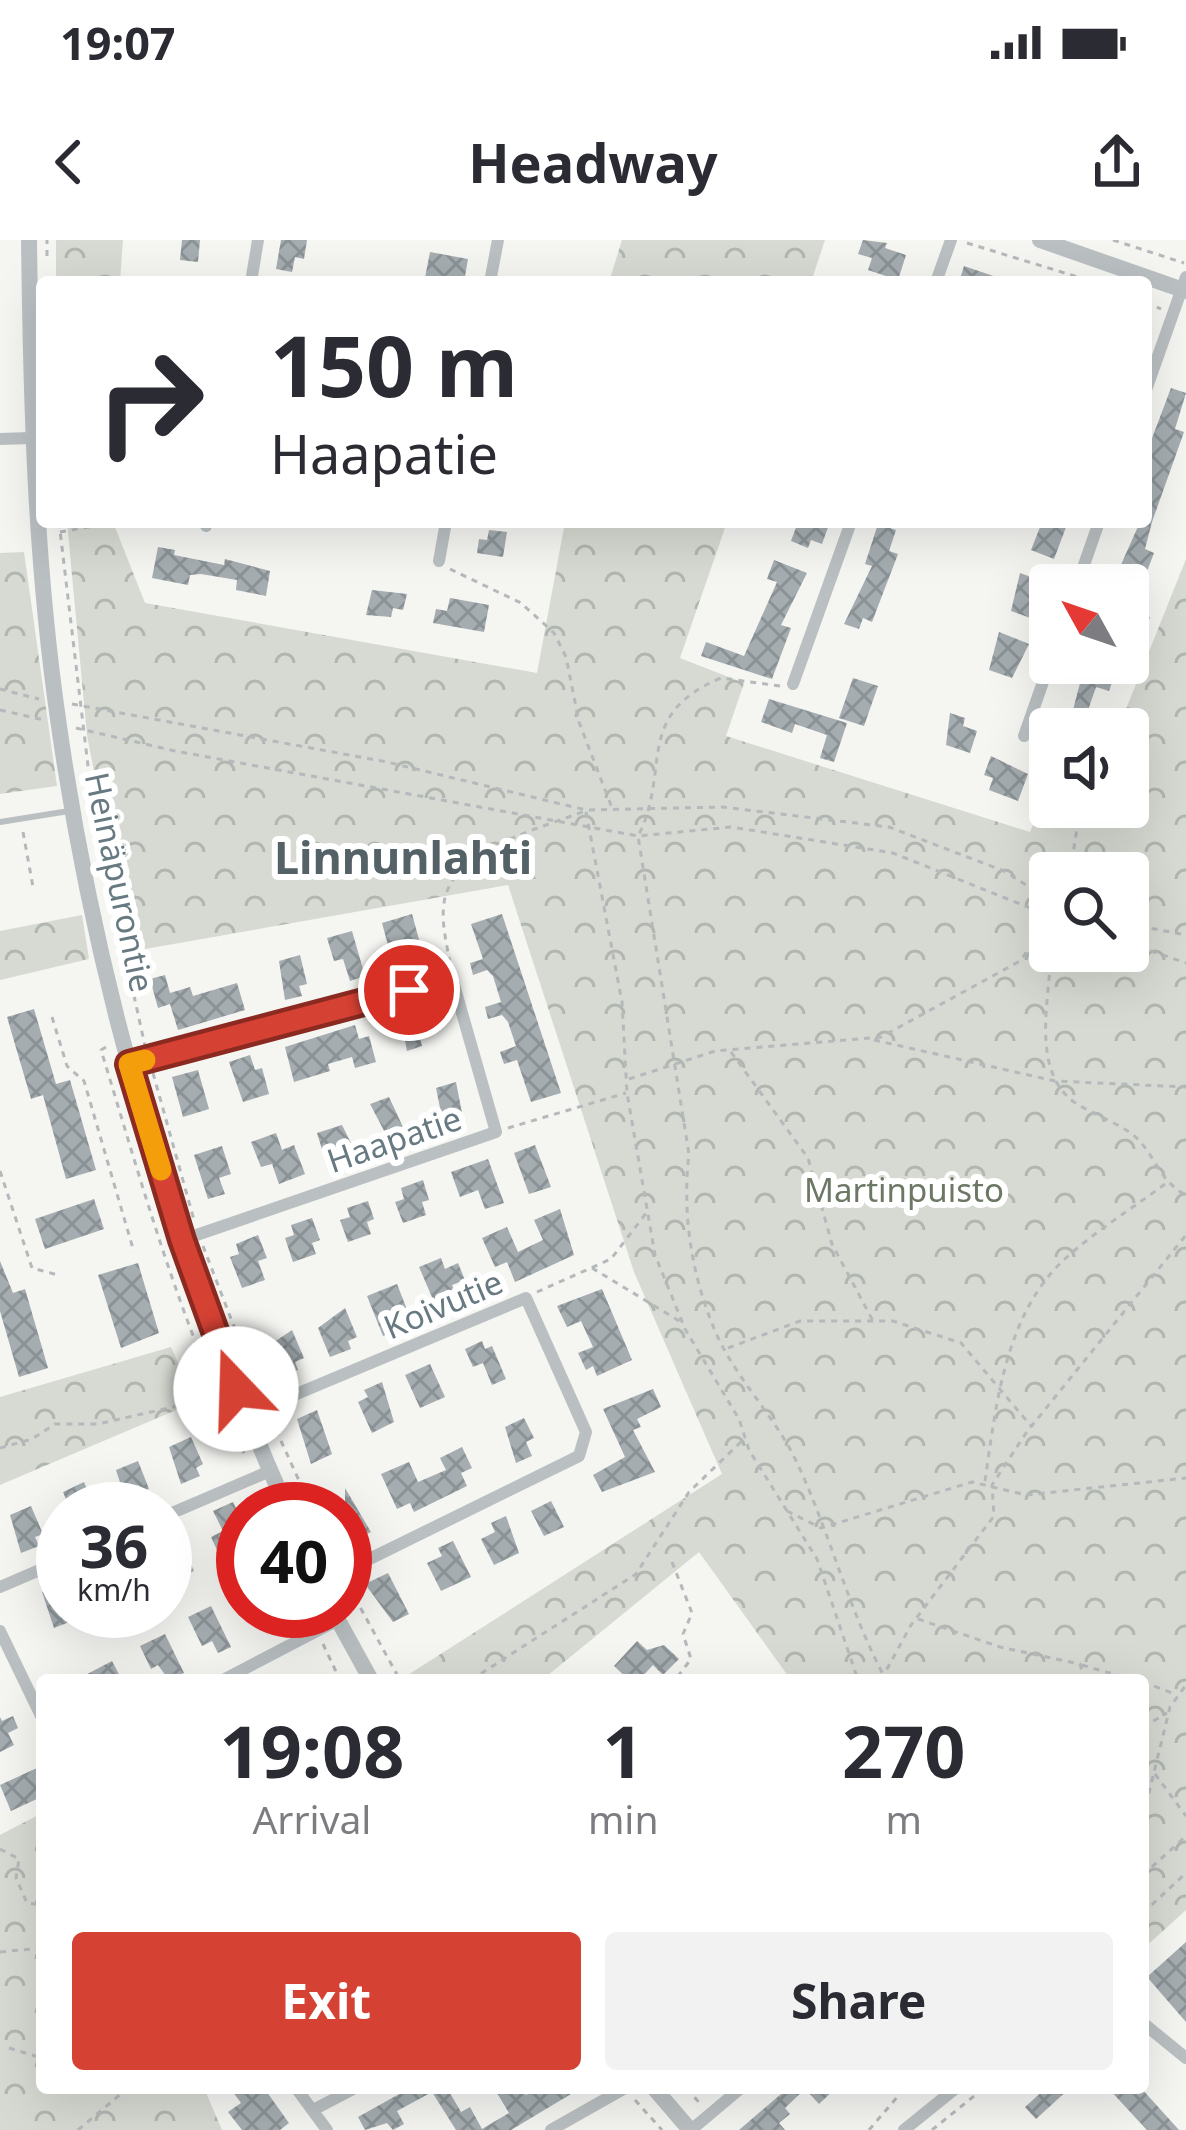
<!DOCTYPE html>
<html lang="en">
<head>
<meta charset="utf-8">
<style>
  :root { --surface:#fff; --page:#f2f2f3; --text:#2b2b33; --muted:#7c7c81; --accent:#d54133 }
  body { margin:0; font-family:"Noto Sans",sans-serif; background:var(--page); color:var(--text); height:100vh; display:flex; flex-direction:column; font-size:45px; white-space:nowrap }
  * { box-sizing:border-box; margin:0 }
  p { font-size:39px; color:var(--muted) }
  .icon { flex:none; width:66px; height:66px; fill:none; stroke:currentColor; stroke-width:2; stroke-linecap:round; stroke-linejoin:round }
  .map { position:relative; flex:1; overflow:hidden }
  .drawer { position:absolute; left:36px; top:1434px; width:1113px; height:420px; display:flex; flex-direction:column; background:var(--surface); border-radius:12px; box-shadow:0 12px 48px #0002 }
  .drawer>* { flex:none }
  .top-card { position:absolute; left:36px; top:36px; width:1116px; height:252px; border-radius:12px; box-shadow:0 12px 48px #0002; background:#fff; color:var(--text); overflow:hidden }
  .needle { width:78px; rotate:310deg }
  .tools { position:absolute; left:1029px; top:324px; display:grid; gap:24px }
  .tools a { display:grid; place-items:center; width:120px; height:120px; border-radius:12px; background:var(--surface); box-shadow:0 12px 48px #0002; font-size:60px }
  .speed { position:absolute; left:36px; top:1242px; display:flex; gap:24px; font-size:60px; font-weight:700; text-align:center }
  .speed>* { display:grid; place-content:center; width:156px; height:156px; border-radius:50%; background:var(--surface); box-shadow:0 12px 48px #0002; line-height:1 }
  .speed small { font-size:30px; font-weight:400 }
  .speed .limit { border:18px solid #d22; background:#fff; color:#111 }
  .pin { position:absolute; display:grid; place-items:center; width:102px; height:102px; color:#fff; margin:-51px; border:6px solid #fff; border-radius:50%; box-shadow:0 3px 12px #0007 }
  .me { position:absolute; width:132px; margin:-66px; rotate:339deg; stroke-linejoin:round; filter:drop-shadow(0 0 9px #0008) }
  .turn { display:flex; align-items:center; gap:42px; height:252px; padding:0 36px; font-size:54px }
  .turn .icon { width:156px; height:156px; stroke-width:2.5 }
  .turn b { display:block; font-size:84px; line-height:102px }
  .eta { display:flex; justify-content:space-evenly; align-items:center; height:204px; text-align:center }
  .eta b { font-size:72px; font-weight:700; line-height:84px }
  .primary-button { display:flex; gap:24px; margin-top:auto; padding:24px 36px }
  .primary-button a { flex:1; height:138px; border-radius:12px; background:var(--accent); color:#fff; font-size:48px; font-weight:700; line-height:138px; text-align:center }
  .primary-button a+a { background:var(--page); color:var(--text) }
  .status { display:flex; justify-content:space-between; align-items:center; height:84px; padding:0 60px; background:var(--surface); direction:ltr }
  .status svg { height:33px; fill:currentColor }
  header { display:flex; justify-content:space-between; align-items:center; height:156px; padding:0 36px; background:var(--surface); font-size:54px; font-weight:700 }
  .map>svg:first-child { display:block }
  .park { fill:url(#park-crowns); fill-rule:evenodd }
  .building { fill:url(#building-cross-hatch) }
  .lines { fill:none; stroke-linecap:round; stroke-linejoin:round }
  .path { stroke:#b5b9bb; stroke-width:3; stroke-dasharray:6 6; stroke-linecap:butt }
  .service { stroke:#bac0c2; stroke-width:6 }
  .minor { stroke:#bac0c2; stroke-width:12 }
  .tertiary { stroke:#bac0c2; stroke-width:16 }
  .route-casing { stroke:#8a2a21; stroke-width:30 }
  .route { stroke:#d54133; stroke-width:21 }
  .slow { stroke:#f59e0b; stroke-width:21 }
  .labels { text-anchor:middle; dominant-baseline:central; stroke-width:12; stroke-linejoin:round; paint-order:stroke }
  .street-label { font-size:33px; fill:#677981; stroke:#fff }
  .park-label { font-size:33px; fill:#6c7865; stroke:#fff }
  .district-label { font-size:45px; font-weight:bold; fill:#546166; stroke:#fff }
</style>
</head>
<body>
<div class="status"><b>19:07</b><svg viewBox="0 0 49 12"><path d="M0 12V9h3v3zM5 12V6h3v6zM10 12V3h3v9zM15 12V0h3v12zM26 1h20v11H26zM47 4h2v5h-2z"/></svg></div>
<header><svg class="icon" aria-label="back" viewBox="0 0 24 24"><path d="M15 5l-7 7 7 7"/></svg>Headway<svg class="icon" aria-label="share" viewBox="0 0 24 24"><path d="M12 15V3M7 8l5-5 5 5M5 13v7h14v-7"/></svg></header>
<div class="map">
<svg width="1186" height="1890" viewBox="0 0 1186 1890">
  <defs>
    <pattern id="park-crowns" width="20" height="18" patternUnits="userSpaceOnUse" patternTransform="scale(3)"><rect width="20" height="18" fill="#d6dad2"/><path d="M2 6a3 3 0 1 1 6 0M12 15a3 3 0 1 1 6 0" fill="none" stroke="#b1b6b0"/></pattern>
    <pattern id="building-cross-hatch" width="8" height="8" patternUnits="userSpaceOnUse" patternTransform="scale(3)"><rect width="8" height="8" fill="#a5adb1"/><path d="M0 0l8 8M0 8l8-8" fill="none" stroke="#8a9295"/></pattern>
  </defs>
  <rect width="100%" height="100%" fill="#f5f5f2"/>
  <path class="park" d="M 56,0 L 123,0 L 120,42 L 56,42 Z
    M 622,0 L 825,0 L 811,42 L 609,42 Z
    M 67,282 L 113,282 L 145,363 L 537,433 L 565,282 L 727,282 L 680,418 L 744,443 L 726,496 L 1030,592 L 1050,543 L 1050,567 L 1128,567 L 1128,489 L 1118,489 L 1186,319 L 1186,1670 L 1143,1709 L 1143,1440 L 791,1440 L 699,1312 L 542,1440 L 400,1440 L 722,1234 L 634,1032 L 508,645 L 128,712 L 87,495 ZM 1128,633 L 1128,711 L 1050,711 L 1050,633 Z
    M 24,312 L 57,546 L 0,554 L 0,313 Z
    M 82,675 L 89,719 L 0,740 L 0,691 Z
    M 171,1107 L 195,1162 L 0,1245 L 0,1157 Z
    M 42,1573 L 42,1848 L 204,1848 L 222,1890 L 0,1890 L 0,1595 Z"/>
  <path class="building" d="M 182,0 L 200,0 L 198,22 L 180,20 Z
    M 281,0 L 307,0 L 304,19 L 295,17 L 292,32 L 276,29 Z
    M 863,0 L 887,3 L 885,8 L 906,15 L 898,40 L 868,30 L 872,18 L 858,14 Z
    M 430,12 L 468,19 L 464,42 L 425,38 Z
    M 964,26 L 1005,40 L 1005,42 L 959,42 Z
    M 1171,148 L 1186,153 L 1175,189 L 1184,192 L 1152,282 L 1145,309 L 1154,313 L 1144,339 L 1134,335 L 1131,345 L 1112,345 L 1140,282 L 1146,282 L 1146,214 Z
    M 798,282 L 830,282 L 822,304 L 811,300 L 808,308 L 791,301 Z
    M 1042,282 L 1068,282 L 1054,319 L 1031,310 Z
    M 878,284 L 896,290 L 889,311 L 898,314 L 872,382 L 863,378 L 859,389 L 844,384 L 872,326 L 865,324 Z
    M 489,290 L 507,292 L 503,317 L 477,313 L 479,299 L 487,300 Z
    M 158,307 L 175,310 L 174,315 L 224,325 L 225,319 L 270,331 L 266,356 L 236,350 L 237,340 L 201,334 L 190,335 L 188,345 L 152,338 Z
    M 774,320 L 807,333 L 781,385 L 791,388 L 772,439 L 701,416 L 706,402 L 744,416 L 777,342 L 767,339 Z
    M 1020,333 L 1051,344 L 1033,379 L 1011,371 Z
    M 372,350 L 407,354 L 403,370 L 393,368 L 391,377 L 366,375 Z
    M 450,358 L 489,365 L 484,392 L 433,383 L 436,369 L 447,371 Z
    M 1128,370 L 1150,377 L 1141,401 L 1128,396 Z
    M 999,392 L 1029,404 L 1012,438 L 989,430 Z
    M 1091,423 L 1117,428 L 1109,451 L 1096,447 L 1085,479 L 1107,489 L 1068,489 L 1084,428 Z
    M 853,438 L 878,446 L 864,486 L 839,478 Z
    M 769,459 L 847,483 L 834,522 L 820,518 L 827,495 L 795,484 L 792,493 L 761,482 Z
    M 950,473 L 965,478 L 963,486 L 977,491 L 970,513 L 946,505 Z
    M 991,516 L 1028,534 L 1018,561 L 989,550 L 993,538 L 984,535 Z
    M 412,674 L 425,721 L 409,726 L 402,701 L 388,705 L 382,683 Z
    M 502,674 L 561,853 L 531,862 L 517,820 L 504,824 L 500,812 L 516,806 L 508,782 L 502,775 L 488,779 L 485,767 L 501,762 L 493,736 L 487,730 L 473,735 L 470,723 L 483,719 L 471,684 Z
    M 352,691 L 365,736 L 350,741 L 343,719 L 334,721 L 327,698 Z
    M 300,715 L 307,744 L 299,746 L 302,756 L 285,760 L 279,721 Z
    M 165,735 L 170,753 L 190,747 L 193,756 L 237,743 L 245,770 L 178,790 L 170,764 L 158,768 L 150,739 Z
    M 421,768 L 428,791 L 419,794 L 422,806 L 407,811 L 400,774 Z
    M 34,769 L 56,844 L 70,840 L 96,930 L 66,939 L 43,855 L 31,859 L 7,777 Z
    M 355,785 L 359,799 L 369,796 L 376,822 L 355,828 L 352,817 L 328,824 L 330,831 L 294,842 L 285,807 Z
    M 250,815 L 255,830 L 262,828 L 269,854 L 243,862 L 229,822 Z
    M 198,830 L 209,869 L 183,877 L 172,837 Z
    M 456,842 L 464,883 L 444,888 L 436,848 Z
    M 389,857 L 409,900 L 392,906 L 370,864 Z
    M 342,885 L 359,919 L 342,924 L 338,912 L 324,916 L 317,893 Z
    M 276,893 L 282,910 L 294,905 L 305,934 L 279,944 L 272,924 L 261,927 L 251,902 Z
    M 535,905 L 551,947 L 529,954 L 514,913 Z
    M 222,906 L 231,934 L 219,938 L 225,954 L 208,959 L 194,915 Z
    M 488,919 L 504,963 L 485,969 L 478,950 L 460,957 L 451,932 Z
    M 423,940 L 429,960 L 422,962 L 426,975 L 403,983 L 395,962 L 404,959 L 401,948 Z
    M 94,959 L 104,989 L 45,1009 L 35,979 Z
    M 368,961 L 374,979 L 367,982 L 371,994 L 348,1002 L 340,980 L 350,977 L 347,968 Z
    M 560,969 L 574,1015 L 515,1042 L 507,1022 L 495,1027 L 482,998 L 507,987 L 518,1012 L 543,1000 L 534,980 Z
    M 312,978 L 320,1000 L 312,1003 L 316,1014 L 293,1022 L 285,998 L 294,995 L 291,985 Z
    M 258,995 L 267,1018 L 258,1021 L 265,1040 L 242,1048 L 230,1017 L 239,1014 L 236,1004 Z
    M 441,1018 L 445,1029 L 458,1023 L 465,1040 L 452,1045 L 459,1062 L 438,1071 L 419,1027 Z
    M 0,1021 L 13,1053 L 25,1049 L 48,1128 L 19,1137 L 0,1071 Z
    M 138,1023 L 159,1093 L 121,1108 L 98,1035 Z
    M 397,1044 L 408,1072 L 401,1075 L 405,1087 L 383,1096 L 367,1056 Z
    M 602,1049 L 632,1120 L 597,1136 L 593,1126 L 586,1130 L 578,1113 L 593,1107 L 581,1081 L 567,1087 L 557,1066 Z
    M 345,1068 L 357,1097 L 348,1101 L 351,1109 L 330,1117 L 318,1088 Z
    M 292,1090 L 304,1118 L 295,1122 L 298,1130 L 277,1139 L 264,1109 Z
    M 482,1101 L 485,1109 L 492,1106 L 506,1139 L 492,1145 L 483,1123 L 473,1127 L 465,1109 Z
    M 430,1124 L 445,1157 L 420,1168 L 405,1135 Z
    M 382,1142 L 394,1182 L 372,1193 L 358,1162 L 368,1157 L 364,1150 Z
    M 653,1149 L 661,1167 L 637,1179 L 641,1187 L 633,1190 L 655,1232 L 602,1252 L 593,1235 L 625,1217 L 603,1169 Z
    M 317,1170 L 332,1214 L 311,1224 L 297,1179 Z
    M 524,1178 L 534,1198 L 526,1202 L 532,1216 L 516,1223 L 505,1187 Z
    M 191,1197 L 203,1224 L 196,1228 L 200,1236 L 181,1244 L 169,1207 Z
    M 462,1207 L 472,1228 L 461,1233 L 467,1246 L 414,1272 L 410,1263 L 397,1269 L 381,1234 L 409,1222 L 418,1242 L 446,1230 L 440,1218 Z
    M 138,1221 L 149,1249 L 141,1252 L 145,1261 L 128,1267 L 116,1230 Z
    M 84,1242 L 95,1269 L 70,1269 L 63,1252 Z
    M 345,1248 L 371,1292 L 350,1302 L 345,1290 Z
    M 551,1261 L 564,1287 L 544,1296 L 531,1271 Z
    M 233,1262 L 242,1280 L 238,1283 L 243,1311 L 222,1321 L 211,1297 L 223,1291 L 213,1271 Z
    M 31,1266 L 43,1294 L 35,1297 L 39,1306 L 21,1313 L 10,1275 Z
    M 506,1276 L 519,1313 L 494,1325 L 481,1299 L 495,1292 L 491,1283 Z
    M 453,1301 L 471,1337 L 441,1351 L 427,1323 L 442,1316 L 438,1308 Z
    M 182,1305 L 194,1331 L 165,1344 L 165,1312 Z
    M 388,1333 L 409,1374 L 393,1382 L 365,1344 Z
    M 63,1343 L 63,1371 L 72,1381 L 54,1388 L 42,1352 Z
    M 211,1366 L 231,1407 L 218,1413 L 212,1401 L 202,1406 L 188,1377 Z
    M 165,1394 L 184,1433 L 169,1440 L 158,1425 L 151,1429 L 140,1406 Z
    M 637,1401 L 647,1410 L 664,1405 L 679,1419 L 663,1435 L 653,1425 L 639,1440 L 629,1440 L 614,1426 Z
    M 112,1421 L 122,1440 L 76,1440 Z
    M 13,1476 L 18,1488 L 8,1493 L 14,1505 L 0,1512 L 0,1477 L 2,1481 Z
    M 37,1528 L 42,1539 L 36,1550 L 39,1558 L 11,1571 L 0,1545 Z
    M 1186,1702 L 1186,1782 L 1147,1737 Z
    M 230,1848 L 264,1848 L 289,1883 L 280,1890 L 242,1890 L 228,1872 L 241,1863 Z
    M 410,1848 L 447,1848 L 461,1872 L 470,1867 L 482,1889 L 509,1873 L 497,1853 L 505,1848 L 521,1848 L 526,1855 L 539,1848 L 581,1848 L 511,1890 L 456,1890 L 432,1852 L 397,1871 L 404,1884 L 393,1890 L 387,1883 L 365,1890 L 358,1877 Z
    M 788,1848 L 836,1848 L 819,1864 L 805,1849 L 785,1868 L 790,1874 L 779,1883 L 785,1890 L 739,1890 Z
    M 1046,1848 L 1070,1848 L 1036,1879 L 1025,1867 Z
    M 1108,1848 L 1141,1848 L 1179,1890 L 1147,1890 Z"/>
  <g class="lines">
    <path class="path" d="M 1113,0 L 1184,23
      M 967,3 L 1094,42
      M 47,16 L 47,0
      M 1146,62 L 1161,69
      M 59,282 L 93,568 L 145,806
      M 60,292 L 117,282 L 192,285
      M 450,329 L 521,363 L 554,393 L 566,417 L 579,482 L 612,568
      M 780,446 L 721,438 C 632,475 672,531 638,596 L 689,914 C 682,971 691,1032 713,1086 C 733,1137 777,1177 799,1227 C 831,1297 849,1371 886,1440
      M 0,449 L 39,459
      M 72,464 L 387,522 L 586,570 L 722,567 L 889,587 L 1004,631 L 1050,660
      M 0,470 L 44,480
      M 76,488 L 175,511 L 638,596 L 731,587 L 893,613 L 1050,676
      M 1033,508 L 1050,530
      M 586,572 L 622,762 L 627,853 L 655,1015 L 685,1089 L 739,1179 L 749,1210 L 817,1319 L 858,1440
      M 23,592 L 33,647
      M 1070,633 L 1078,582 L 1073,567
      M 1128,684 L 1186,695
      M 1128,703 L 1186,723
      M 1051,711 C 1050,757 1030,830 1074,862 C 1092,874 1114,881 1132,894 C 1155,912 1157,940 1186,955
      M 450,723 C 446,700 438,671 448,649 C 467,606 544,587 585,571
      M 52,777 L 67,826 L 84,841 L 134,1012
      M 874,800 L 1055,841 L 1186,847
      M 106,807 L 101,810 C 143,947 180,1084 244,1213
      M 731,812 L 808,918 L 832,1004 L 873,1081
      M 153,833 L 194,980
      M 629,839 L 715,811 L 881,797 L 1020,721 L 1050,680
      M 508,888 L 626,853
      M 0,931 L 32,1028 L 58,1035
      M 203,1006 L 260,1154
      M 592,1028 L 681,1082
      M 537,1052 L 611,1019 L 647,972
      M 728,1108 L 800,1081 L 893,1081 L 961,1103 L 1031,1186
      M 177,1169 L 205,1134
      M 271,1179 L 312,1269
      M 0,1208 L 32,1199 L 55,1184 L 98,1184 L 217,1157
      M 985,1241 C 996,1165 1005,1072 1067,1017 C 1097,990 1133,968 1165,944
      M 787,1271 L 821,1288 L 972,1242 L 1026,1255 L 1186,1238
      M 672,1322 L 692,1373 L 683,1394 L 691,1419 L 675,1440
      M 349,1347 L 400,1440
      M 918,1379 L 1000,1407 L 1080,1424 L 1085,1440
      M 323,1404 L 340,1440
      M 1082,1425 L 1134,1440
      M 471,1440 L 636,1334 L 689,1252 L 744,1199
      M 881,1440 L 911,1385 L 994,1276 L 992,1245 L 1026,1193 L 1186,995
      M 1143,1442 L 1175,1454
      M 1143,1487 L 1167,1473
      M 1155,1534 L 1186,1576
      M 1143,1577 L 1170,1467 L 1186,1445
      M 0,1609 L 19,1619 L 16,1638 L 27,1663 L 42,1665
      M 1143,1635 L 1186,1596
      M 1143,1673 L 1186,1633
      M 0,1712 L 42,1708
      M 9,1808 L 42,1818
      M 687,1848 L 701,1865
      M 635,1860 L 662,1890
      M 78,1890 L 128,1848
      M 869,1890 L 905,1848
      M 932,1890 L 984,1848"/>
    <path class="service" d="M 0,582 L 69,571"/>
    <path class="minor" d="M 251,42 L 258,0
      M 490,42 L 498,0
      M 936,42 L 951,0
      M 1146,150 L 1186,37
      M 0,199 L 31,198
      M 206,286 L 207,282
      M 439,321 L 446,282
      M 1077,345 L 1099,282
      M 793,444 L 851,282
      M 1024,496 L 1050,422
      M 129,824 L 452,738 L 496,892 L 182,1000
      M 246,1175 L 526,1058 L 586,1192 L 579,1216 L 345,1331
      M 165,1276 L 270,1231
      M 0,1347 L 63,1320
      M 0,1391 L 42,1478
      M 223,1440 L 338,1380
      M 1143,1783 L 1186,1818
      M 296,1848 L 327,1890
      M 313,1870 L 355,1848
      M 551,1890 L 625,1848
      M 691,1890 L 741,1848
      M 904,1890 L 956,1848"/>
    <path class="tertiary" d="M 29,0 C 31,160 35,320 58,479 C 96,750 176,1019 287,1269
      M 1040,0 L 1186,51
      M 333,1371 L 371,1440
      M 654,1848 L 690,1890"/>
  </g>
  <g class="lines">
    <g class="route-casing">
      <path id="route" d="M 236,1149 L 182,1000 L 129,824 L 409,750"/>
    </g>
    <use href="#route" class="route"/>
    <path class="slow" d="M 145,820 L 129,824 L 161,930"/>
  </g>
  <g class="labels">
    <g class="street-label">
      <text transform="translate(120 642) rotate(78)">Heinäpurontie</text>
      <text transform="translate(394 899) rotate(-19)">Haapatie</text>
      <text transform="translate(443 1064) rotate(-23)">Koivutie</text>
    </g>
    <g class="park-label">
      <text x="904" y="949">Martinpuisto</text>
    </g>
    <g class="district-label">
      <text x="403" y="616">Linnunlahti</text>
    </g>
  </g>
</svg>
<div class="tools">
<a><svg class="needle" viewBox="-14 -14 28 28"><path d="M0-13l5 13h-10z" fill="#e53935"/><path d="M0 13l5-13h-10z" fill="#7c7c81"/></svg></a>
<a><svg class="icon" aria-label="sound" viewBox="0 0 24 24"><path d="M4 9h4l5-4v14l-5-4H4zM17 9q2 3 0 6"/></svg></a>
<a><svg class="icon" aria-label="search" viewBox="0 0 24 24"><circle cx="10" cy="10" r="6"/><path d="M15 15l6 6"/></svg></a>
</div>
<div class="speed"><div>36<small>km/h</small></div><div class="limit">40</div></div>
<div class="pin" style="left:409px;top:750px;background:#d93025"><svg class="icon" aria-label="arrive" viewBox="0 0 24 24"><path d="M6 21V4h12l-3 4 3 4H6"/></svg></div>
<svg class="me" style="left:236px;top:1149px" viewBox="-20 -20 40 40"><circle r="19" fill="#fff"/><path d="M0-13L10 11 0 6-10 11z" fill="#d54133"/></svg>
<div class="top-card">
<div class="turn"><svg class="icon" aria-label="right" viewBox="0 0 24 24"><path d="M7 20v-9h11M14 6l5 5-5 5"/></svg><div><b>150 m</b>Haapatie</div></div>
</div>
<section class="drawer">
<div class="eta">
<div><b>19:08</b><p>Arrival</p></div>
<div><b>1</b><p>min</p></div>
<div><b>270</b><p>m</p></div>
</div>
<div class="primary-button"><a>Exit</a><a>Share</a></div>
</section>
</div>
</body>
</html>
